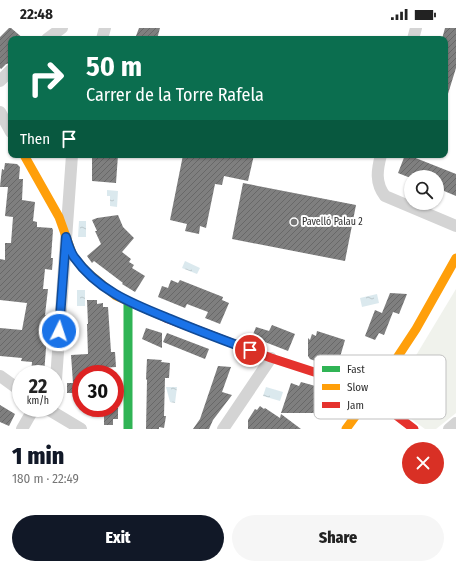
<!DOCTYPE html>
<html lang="en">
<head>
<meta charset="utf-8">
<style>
  :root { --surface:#fff; --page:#f6f6f6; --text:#222; --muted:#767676; --accent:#111827 }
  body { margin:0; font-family:"Fira Sans Condensed",sans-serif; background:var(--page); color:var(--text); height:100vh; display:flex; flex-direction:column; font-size:15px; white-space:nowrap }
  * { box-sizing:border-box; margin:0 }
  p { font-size:13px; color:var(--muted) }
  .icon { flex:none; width:22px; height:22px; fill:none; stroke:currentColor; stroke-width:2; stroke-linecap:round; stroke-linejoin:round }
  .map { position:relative; height:401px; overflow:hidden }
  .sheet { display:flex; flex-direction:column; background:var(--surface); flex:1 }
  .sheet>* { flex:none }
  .hud { position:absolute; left:8px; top:8px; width:440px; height:122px; border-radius:8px; box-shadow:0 1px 3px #0004; background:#0b6e4f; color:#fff; overflow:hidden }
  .tools { position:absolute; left:404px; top:142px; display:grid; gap:8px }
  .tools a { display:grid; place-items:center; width:40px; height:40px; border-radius:50%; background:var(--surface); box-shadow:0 1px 3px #0004; font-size:20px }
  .speed { position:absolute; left:12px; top:337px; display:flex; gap:8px; font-size:20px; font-weight:700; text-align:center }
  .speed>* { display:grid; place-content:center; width:52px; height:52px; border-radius:50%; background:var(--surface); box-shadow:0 1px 3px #0004; line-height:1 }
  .speed small { font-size:10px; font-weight:400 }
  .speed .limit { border:6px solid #d22; background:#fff; color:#111 }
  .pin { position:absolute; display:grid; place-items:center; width:34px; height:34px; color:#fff; margin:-17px; border:2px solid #fff; border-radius:50%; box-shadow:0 1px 4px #0007 }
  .me { position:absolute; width:44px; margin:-22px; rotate:4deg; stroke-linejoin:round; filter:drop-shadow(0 0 3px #0008) }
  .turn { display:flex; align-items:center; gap:14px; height:84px; padding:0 12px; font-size:18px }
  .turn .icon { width:52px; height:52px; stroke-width:2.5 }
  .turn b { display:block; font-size:28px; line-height:34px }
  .then { display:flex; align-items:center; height:38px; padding:0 12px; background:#0003; gap:8px; font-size:15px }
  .round { display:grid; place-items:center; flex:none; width:42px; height:42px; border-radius:21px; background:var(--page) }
  .summary { display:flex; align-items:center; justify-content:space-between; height:68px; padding:0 12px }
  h1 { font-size:24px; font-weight:800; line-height:30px; color:var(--accent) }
  .action { display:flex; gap:8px; margin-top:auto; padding:8px 12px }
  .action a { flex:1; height:46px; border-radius:24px; background:var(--accent); color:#fff; font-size:16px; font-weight:800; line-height:46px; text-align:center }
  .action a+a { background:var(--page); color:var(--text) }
  .status { display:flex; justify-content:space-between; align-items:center; height:28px; padding:0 20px; background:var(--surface); direction:ltr }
  .status svg { height:11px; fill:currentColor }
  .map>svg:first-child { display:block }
  .park { fill:#f0f2ec }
  .water { fill:url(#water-ripples) }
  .building { fill:url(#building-hatch) }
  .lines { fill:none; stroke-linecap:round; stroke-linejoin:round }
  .street { stroke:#d4d4d4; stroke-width:12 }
  .fast { stroke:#30b455; stroke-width:9 }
  .slow { stroke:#ff9f0a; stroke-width:9 }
  .jam { stroke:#e5322d; stroke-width:9 }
  .route-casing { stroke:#114b97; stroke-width:10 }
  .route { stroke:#1a73e8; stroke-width:7 }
  .poi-dot { fill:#787878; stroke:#fff; stroke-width:1.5 }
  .labels { text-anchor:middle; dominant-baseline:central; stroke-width:4; stroke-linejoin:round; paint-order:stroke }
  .poi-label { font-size:10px; fill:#303030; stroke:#fff; text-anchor:start }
  .key { fill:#fff; stroke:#c1c1c1; stroke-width:1 }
  .key-label { font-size:11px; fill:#303030 }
</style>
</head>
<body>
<div class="status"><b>22:48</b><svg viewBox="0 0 49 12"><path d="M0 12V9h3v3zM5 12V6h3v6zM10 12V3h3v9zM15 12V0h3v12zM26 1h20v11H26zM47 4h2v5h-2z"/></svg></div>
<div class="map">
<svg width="456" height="401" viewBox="0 0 456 401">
  <defs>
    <pattern id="water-ripples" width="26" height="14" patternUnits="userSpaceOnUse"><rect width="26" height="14" fill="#dbe9ee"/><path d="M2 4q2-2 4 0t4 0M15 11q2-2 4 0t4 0" fill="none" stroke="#bcc8cc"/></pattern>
    <pattern id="building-hatch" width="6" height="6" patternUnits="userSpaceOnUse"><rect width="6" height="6" fill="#7f7f7f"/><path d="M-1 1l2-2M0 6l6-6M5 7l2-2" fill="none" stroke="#686868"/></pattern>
  </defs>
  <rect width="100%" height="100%" fill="#fff"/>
  <path class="park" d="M 456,261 L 456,385 L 436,401 L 425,401 L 388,374 Z"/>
  <path class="water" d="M 107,162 L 118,163 L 117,179 L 110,178 L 110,168 L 107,168 Z
    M 79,193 L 86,193 L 86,209 L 78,209 Z
    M 185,233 L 200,240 L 197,246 L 182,240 Z
    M 77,262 L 85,262 L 85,278 L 77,278 Z
    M 377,266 L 379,275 L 362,279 L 360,270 Z
    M 166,359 L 177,359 L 175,375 L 170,374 Z
    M 266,359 L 283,364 L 280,373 L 263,368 Z"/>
  <path class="building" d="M 9,0 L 11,0 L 24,11 L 11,11 L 11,35 L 6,36 L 1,41 L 0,40 L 0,9 Z
    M 139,0 L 160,0 L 157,11 L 146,11 L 136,8 Z
    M 445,0 L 456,0 L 456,40 L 447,69 L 445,68 L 445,11 L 442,11 Z
    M 99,127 L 118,127 L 116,155 L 92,153 L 92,128 L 99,129 Z
    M 183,127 L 254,127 L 248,153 L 224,148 L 222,157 L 215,156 L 206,200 L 200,198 L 199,206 L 185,203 L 187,196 L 170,192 Z
    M 405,127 L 408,127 L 456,146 L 456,168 L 437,160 L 437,149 L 408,149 L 398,145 Z
    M 5,135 L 17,136 L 20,139 L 19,151 L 23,151 L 22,172 L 35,174 L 33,193 L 37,194 L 37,199 L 52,200 L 53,202 L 51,230 L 53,230 L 52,242 L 45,241 L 43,261 L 48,261 L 45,287 L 53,289 L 49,307 L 47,307 L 44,346 L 31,346 L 32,334 L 21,333 L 22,330 L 0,328 L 0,300 L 22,302 L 27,275 L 0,272 L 0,231 L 5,232 L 5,215 L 11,215 L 13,189 L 5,188 L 8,159 L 0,159 L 1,149 L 2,141 L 4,142 Z
    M 243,155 L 356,177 L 345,233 L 232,211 Z
    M 118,187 L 123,199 L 134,210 L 122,224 L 131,231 L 129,234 L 134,237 L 132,240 L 145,248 L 135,264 L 122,256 L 123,255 L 94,233 L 92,235 L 87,228 L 101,216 L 95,203 L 97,203 L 92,192 L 97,190 Z
    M 171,252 L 178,255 L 180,252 L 223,269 L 222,272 L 229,275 L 220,296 L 205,290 L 208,284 L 187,276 L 185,280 L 158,269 L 162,258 L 168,260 Z
    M 390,265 L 407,266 L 399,286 L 393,284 L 384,307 L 379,305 L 375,312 L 365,308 L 375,282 L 382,285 Z
    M 87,272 L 97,272 L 97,276 L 103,275 L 103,279 L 108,279 L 111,324 L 115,324 L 116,339 L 86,341 L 86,343 L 81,344 L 81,373 L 74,373 L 73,365 L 67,365 L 67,355 L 73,355 L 71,327 L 88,326 L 87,296 L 88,296 Z
    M 272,297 L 295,306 L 288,323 L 252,309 L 256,299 L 269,303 Z
    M 146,300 L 162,305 L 162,320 L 142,311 Z
    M 317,303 L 345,312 L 340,329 L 354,333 L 350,343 L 342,340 L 341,342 L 333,340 L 310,331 L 308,328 L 308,310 L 310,312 L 312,306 L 316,308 Z
    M 167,305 L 209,321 L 205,331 L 163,314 Z
    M 147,331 L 162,332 L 161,334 L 170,335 L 169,350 L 165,350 L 164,388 L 166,388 L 164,400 L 159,399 L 159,401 L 146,401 L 147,352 L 146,351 Z
    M 218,338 L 231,339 L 222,364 L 232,367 L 213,392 L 209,401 L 193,401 L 200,391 Z
    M 301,354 L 319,359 L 317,364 L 327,366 L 325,376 L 320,374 L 316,385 L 281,385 L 291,355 L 299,358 Z
    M 0,377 L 15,386 L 9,398 L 0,394 Z
    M 260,378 L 264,381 L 265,380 L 280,390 L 281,386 L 301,401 L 248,401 L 248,392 L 255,381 L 257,382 Z
    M 104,380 L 118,380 L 118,391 L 113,391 L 113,397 L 104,397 Z"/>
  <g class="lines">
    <path class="street" d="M 47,11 L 62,0
      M 102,11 L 105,0
      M 413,11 L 416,0
      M 0,53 L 11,42
      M 0,84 L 11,104
      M 381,127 C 377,142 375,155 385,168 L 456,198
      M 0,348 L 21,363
      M 55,366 L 72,127
      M 46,380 L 81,401
      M 22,401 L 34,380
      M 223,401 L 271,330
      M 449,401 L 456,395"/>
    <path class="fast" d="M 128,274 L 128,401"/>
    <path class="slow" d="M 24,127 L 59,189 L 73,228 L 87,244 L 116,268 L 166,290
      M 346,401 L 385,348 L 416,301 L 456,230"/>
    <path class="jam" d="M 166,290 L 271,330 L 351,356 L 371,368 L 414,401"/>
  </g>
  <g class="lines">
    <g class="route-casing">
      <path id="route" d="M 59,303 L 66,209 C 68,216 70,223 74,229 C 98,263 133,276 170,291 C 196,302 223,312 250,322"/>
    </g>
    <use href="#route" class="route"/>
  </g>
  <circle class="poi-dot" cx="294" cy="194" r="4"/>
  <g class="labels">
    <g class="poi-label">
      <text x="302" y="194">Pavelló Palau 2</text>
    </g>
  </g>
  <rect x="314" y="327" width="132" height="64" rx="6" class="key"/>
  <rect x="322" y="338" width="18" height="6" fill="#30b455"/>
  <rect x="322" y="356" width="18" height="6" fill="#ff9f0a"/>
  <rect x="322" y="374" width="18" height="6" fill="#e5322d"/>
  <g class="key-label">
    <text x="347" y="345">Fast</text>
    <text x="347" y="363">Slow</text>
    <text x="347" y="381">Jam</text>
  </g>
</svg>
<div class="tools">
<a><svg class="icon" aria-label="search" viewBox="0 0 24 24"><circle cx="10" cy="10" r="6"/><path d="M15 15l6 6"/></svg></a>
</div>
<div class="speed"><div>22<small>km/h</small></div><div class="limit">30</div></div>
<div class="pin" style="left:250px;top:322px;background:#d93025"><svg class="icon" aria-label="arrive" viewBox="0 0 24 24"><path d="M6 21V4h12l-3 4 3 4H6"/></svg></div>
<svg class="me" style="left:59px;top:303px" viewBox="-20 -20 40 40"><circle r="17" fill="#1a73e8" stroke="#fff" stroke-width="3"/><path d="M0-11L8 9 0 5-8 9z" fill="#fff"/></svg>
<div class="hud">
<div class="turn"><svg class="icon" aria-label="right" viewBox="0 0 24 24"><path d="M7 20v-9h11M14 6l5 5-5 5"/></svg><div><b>50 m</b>Carrer de la Torre Rafela</div></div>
<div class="then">Then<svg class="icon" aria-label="arrive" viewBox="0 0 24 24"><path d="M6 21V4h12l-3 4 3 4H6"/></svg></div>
</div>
</div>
<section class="sheet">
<div class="summary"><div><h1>1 min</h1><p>180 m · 22:49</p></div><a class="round" style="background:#d93025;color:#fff"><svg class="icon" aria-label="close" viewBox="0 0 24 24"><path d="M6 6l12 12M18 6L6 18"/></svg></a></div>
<div class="action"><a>Exit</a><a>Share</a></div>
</section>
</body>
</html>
